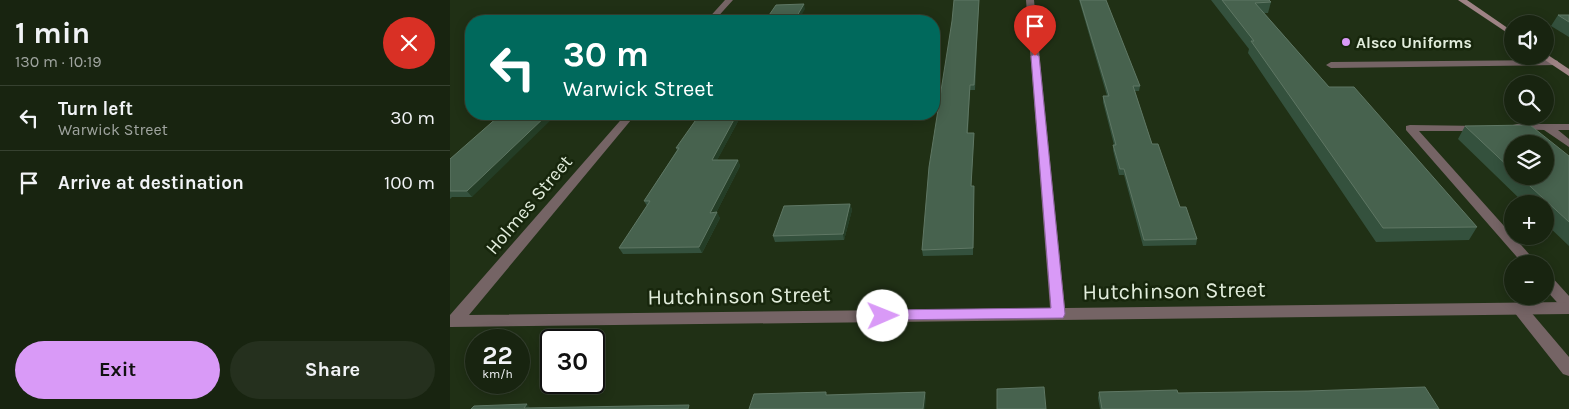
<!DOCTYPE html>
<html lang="en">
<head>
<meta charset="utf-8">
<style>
  :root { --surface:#182410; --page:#25301e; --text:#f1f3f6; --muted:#9fa49f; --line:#364130; --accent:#d99af7 }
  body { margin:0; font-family:Karla,sans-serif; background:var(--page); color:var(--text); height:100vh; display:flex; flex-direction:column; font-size:19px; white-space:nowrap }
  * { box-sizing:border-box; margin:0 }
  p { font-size:16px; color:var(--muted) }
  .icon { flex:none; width:28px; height:28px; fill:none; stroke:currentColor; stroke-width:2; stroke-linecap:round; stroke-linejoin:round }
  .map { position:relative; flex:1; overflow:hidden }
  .details { display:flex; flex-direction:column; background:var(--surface); width:450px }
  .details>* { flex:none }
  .hud { position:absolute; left:15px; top:15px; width:475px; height:105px; border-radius:20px; box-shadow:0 2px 12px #0003,0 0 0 1px var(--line); background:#00695c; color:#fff; overflow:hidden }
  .fabs { position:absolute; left:1054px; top:15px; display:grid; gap:10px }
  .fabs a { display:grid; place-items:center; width:50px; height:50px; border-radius:50%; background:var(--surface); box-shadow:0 2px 12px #0003,0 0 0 1px var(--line); font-size:25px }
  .speed { position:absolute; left:15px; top:329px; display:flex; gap:10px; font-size:25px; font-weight:700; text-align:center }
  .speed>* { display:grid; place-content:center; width:65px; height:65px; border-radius:50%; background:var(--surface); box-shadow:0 2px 12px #0003,0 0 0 1px var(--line); line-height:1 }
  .speed small { font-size:12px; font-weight:400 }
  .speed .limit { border:2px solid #111; border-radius:8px; background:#fff; color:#111 }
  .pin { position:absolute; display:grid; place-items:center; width:42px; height:42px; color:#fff; margin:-51px -21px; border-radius:50% 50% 50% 0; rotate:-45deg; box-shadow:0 0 5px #0007 }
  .pin .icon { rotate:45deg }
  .me { position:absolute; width:55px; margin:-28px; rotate:89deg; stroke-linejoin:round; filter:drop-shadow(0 0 4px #0008) }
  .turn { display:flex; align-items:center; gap:18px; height:105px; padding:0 15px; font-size:22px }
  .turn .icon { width:65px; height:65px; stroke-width:2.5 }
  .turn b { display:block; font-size:35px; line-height:42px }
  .round { display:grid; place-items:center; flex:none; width:52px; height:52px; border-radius:26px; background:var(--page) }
  .overview { display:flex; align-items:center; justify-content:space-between; height:85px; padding:0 15px }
  h1 { font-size:30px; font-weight:700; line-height:38px }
  .button { display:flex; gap:10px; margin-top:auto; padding:10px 15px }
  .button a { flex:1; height:58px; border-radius:30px; background:var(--accent); color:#111; font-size:20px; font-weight:700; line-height:58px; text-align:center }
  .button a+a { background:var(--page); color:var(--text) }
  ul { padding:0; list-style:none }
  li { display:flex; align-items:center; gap:15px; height:65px; padding:0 15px; border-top:1px solid var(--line) }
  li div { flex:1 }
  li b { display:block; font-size:19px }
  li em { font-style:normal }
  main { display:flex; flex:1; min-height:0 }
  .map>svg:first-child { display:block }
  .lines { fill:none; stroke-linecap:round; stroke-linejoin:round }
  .service { fill:#756465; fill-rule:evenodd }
  .minor { fill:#756465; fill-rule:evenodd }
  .secondary { fill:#9f8385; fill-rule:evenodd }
  .wall { fill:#34513d; fill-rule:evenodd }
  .shaded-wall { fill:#243d26 }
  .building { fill:#47624e; stroke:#5f7764 }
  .route { fill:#d99af7; stroke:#8d64a1 }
  .poi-dot { fill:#d99af7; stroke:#17260c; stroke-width:2 }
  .labels { text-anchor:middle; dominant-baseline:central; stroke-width:5; stroke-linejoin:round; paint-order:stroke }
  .far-poi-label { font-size:16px; font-weight:bold; fill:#e2eddc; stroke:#17260c; text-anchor:start }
  .street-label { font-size:19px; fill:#e2eddc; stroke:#17260c }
  .near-street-label { font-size:22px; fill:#e2eddc; stroke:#17260c }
</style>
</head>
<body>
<main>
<section class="details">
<div class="overview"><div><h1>1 min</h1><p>130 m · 10:19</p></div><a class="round" style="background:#d93025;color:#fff"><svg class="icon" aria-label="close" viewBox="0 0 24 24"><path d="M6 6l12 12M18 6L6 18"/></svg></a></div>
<ul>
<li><svg class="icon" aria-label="left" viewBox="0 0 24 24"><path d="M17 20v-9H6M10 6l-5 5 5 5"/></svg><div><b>Turn left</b><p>Warwick Street</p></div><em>30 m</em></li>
<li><svg class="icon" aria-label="arrive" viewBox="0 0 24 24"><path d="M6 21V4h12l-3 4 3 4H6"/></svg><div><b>Arrive at destination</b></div><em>100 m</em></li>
</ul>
<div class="button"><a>Exit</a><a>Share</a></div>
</section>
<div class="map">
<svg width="1119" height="409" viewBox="0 0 1119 409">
  <rect width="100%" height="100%" fill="#203015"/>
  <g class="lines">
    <path class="service" d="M 1105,60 L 1108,61 L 1108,65 L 881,68 L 876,65 L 881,62 Z
      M 1067,124 L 1119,124 L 1119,130 L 1108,130 L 1119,139 L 1119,147 L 1094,130 L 1063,129 L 1063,125 Z
      M 960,125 L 1033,126 L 1033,130 L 1029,131 L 969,131 L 1088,264 L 1073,264 L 956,130 L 956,126 Z
      M 1095,274 L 1100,275 L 1119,296 L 1119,312 L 1114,310 L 1095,289 Z
      M 1069,302 L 1074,304 L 1119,357 L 1119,376 L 1113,374 L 1064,312 L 1062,308 L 1064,304 Z"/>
    <path class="minor" d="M 275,0 L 283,0 L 264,21 L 256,21 Z
      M 576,0 L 584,0 L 615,308 L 1119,302 L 1119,314 L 0,327 L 0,315 L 176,114 L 186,114 L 19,315 L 600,308 Z"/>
    <path class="secondary" d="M 1008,0 L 1017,0 L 1062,31 L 1062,36 Z
      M 1095,53 L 1119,69 L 1119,76 L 1092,58 L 1091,56 L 1095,56 Z"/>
  </g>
  <path class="wall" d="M 529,0 L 525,90 L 520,90 L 518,133 L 524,133 L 521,186 L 524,186 L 524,192 L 523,255 L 473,256 L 472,250 L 502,21 Z
    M 629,0 L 656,0 L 690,86 L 689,91 L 685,91 L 702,144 L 730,207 L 747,239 L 746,245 L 693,246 L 674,175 L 669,175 L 663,150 L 664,145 L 653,102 L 653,96 L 657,96 Z
    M 761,0 L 819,0 L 821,2 L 818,13 L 814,13 L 879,87 L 1027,227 L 1019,240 L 926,242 L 798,53 L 799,49 Z
    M 1108,15 L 1119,15 L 1119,37 L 1101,26 Z
    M 292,114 L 267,160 L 288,160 L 290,166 L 266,213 L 270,218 L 252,253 L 173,254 L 169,248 L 197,206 L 194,201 L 227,150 L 226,148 Z
    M 53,116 L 22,197 L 2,197 L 0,199 L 0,159 Z
    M 1015,126 L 1119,156 L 1119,246 L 1095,223 L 1095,204 L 1075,204 L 1008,139 ZM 1062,144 L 1095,176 L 1062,176 Z
    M 400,204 L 402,210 L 394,240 L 325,242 L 323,236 Z
    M 649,392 L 728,393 L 989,409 L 650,409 L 648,398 Z"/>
  <path class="shaded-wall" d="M 354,4 L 355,9 L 348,21 L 344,21 Z
    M 98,114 L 107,114 L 22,197 L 17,191 Z
    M 287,114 L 292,114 L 264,166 L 262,160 Z
    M 524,133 L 524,139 L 521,192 L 521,186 Z
    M 288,160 L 290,166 L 263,219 L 260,213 Z
    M 400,204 L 402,210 L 394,240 L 393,234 Z
    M 267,212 L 270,218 L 252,253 L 249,247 Z
    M 475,392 L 476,398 L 475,409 L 473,409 Z
    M 77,404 L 81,409 L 74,408 Z"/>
  <path class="building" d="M 504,0 L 529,0 L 524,85 L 520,85 L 517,133 L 524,133 L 521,186 L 524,186 L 523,248 L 472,250 L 479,167 L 502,21 Z
    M 630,0 L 656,0 L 690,86 L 683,86 L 702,144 L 708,144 L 730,207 L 736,207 L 747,239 L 694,240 L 674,169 L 670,169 L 663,145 L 666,145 L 653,96 L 659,96 Z
    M 772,0 L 819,0 L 821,2 L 805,3 L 879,87 L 904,87 L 1027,227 L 933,228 L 801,41 L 804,41 Z
    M 354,4 L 344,21 L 315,21 L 326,5 Z
    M 1108,15 L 1119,15 L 1119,22 Z
    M 55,114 L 98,114 L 17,191 L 0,191 L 0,159 L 49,116 L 53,116 Z
    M 250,114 L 287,114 L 262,160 L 288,160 L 260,213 L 267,212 L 249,247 L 169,248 L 200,201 L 194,201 L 229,148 L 226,148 Z
    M 1080,125 L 1119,156 L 1119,222 L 1069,176 L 1095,176 L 1095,144 L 1062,144 L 1062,170 L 1015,126 Z
    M 400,204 L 393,234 L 323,236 L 334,206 Z
    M 594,387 L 596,409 L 547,409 L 547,389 Z
    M 975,387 L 989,409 L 652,409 L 649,392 L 727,390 L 728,393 L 858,391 Z
    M 376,392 L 376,395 L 475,392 L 473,409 L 299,409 L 304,394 Z
    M 77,404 L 74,408 L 239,405 L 238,409 L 21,409 L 24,406 Z"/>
  <path class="route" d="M 585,54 L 589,56 L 615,314 L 613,318 L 428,320 L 426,316 L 428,312 L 433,310 L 601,308 L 581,56 Z"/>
  <circle class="poi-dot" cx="896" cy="42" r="5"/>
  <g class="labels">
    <g class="far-poi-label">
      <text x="906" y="42">Alsco Uniforms</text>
    </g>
    <g class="street-label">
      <text transform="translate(79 205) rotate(-50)">Holmes Street</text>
    </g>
    <g class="near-street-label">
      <text transform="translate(724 291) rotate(-1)">Hutchinson Street</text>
      <text transform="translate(289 296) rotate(-1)">Hutchinson Street</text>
    </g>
  </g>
</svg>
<div class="fabs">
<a><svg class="icon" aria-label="sound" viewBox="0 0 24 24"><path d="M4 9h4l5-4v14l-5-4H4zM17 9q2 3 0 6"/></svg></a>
<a><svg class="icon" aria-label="search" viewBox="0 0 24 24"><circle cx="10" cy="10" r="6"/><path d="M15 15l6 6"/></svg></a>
<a><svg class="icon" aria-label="layers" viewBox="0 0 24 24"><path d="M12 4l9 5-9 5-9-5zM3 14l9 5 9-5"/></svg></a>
<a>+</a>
<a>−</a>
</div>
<div class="speed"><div>22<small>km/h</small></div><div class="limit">30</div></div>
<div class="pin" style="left:585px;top:56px;background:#d93025"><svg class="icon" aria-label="arrive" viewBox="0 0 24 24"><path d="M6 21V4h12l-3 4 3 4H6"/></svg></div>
<svg class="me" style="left:433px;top:316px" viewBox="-20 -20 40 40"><circle r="19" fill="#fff"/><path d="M0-13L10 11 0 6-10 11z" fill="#d99af7"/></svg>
<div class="hud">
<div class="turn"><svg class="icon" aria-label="left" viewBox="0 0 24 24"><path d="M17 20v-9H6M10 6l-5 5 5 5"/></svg><div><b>30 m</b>Warwick Street</div></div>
</div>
</div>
</main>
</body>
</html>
